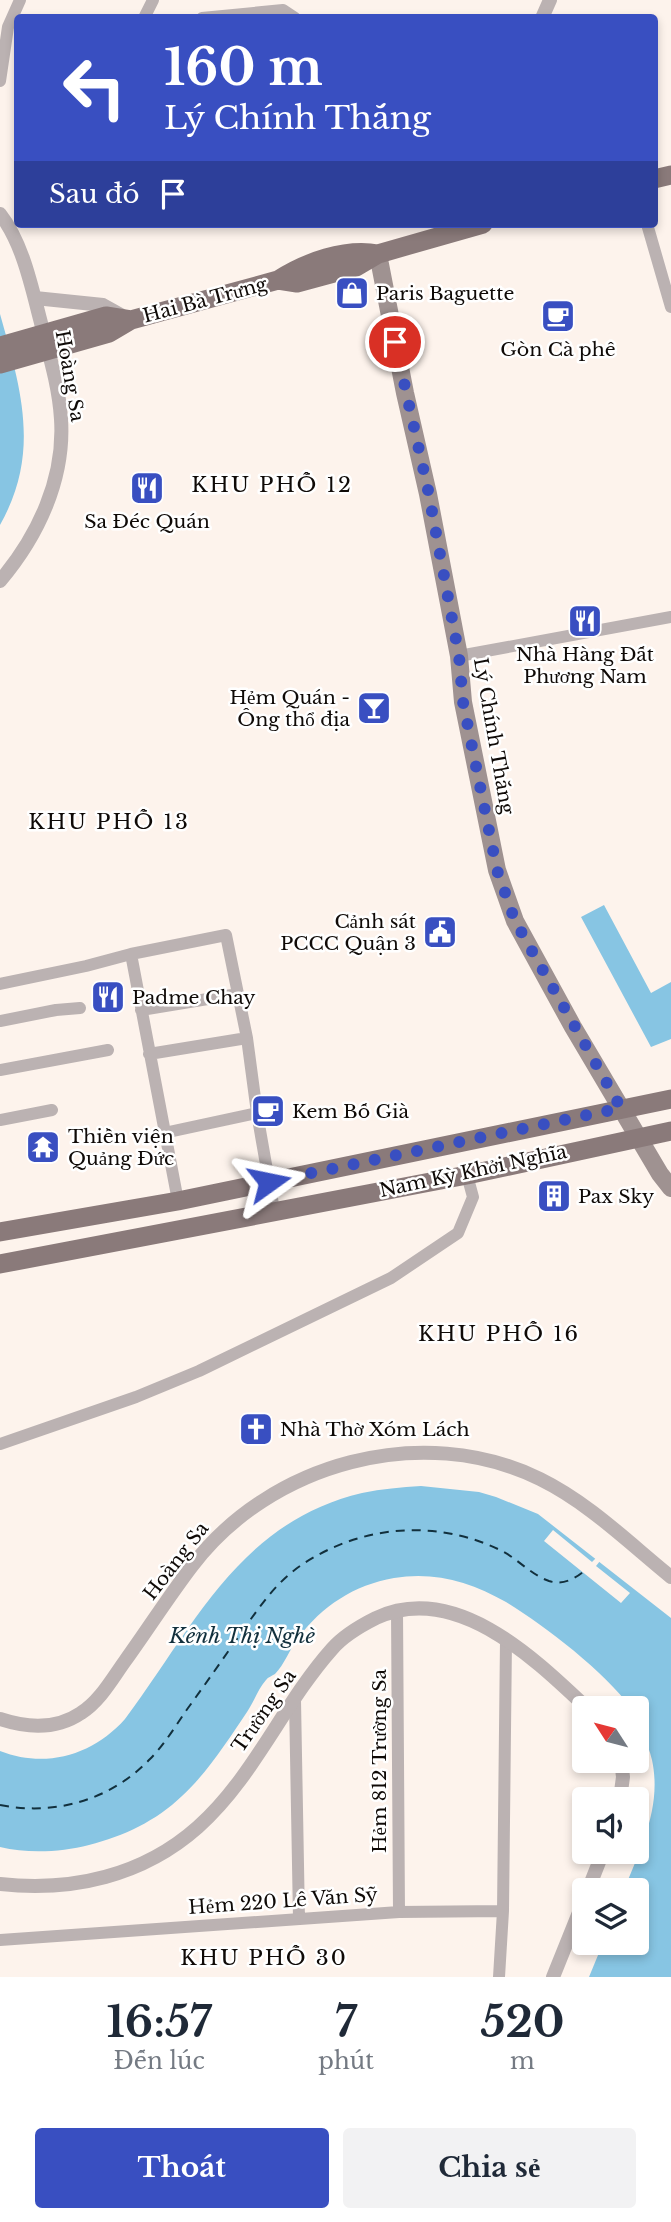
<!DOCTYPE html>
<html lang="vi">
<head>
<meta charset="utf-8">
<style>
  :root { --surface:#fff; --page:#f2f2f3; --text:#1f2937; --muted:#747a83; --accent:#394fc1 }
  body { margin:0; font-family:"Libre Baskerville",serif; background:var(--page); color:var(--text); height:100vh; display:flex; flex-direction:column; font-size:26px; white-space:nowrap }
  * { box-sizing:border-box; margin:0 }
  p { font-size:23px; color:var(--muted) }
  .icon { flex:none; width:38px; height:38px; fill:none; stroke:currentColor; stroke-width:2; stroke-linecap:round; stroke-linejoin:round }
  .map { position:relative; height:1977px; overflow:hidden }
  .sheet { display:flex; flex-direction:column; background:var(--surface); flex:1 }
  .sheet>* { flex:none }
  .top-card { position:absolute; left:14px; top:14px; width:644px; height:214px; border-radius:7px; box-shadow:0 4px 10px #0003; background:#394fc1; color:#fff; overflow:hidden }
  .needle { width:46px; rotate:306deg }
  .fabs { position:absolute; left:572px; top:1696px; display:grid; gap:14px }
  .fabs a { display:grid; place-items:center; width:77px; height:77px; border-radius:7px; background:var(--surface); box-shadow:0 4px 10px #0003; font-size:35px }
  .pin { position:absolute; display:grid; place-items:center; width:60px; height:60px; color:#fff; margin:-30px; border:4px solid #fff; border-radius:50%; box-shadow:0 2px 7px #0007 }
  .me { position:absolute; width:77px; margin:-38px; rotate:78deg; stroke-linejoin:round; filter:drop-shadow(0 0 5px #0008) }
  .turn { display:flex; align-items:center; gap:24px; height:147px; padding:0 35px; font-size:32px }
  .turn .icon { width:91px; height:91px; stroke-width:2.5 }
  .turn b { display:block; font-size:49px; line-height:60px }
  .then { display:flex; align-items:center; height:66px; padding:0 35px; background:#0003; gap:14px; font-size:26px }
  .eta { display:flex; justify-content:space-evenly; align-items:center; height:119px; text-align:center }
  .eta b { font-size:42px; font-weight:800; line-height:49px }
  .action { display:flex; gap:14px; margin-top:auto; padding:14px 35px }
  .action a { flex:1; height:80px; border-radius:7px; background:var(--accent); color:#fff; font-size:28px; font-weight:800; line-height:80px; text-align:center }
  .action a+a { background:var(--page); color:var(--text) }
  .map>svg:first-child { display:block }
  .water { fill:#87c5e3 }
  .pier { fill:#fdf3ec }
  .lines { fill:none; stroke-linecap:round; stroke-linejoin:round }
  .ferry { stroke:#12303d; stroke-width:2; stroke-dasharray:9 7; stroke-linecap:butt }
  .minor { stroke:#bbb2b2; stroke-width:12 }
  .tertiary { stroke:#bbb2b2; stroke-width:14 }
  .secondary { stroke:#9f9291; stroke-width:18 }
  .primary { stroke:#8a7a7a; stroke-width:19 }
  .route { stroke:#394fc1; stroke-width:12; stroke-dasharray:0 21.6 }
  .labels { text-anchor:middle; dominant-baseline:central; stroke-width:5; stroke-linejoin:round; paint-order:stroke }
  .poi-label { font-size:19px; fill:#0f0a07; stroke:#fff; text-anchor:start }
  .street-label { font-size:19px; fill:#0f0a07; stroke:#fff }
  .neighbourhood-label { font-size:21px; letter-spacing:2px; fill:#0f0a07; stroke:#fff }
  .water-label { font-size:21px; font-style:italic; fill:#12303d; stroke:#fff }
</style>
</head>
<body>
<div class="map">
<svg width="671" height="1977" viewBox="0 0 671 1977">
  <rect width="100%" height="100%" fill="#fdf3ec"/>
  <path class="water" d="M 0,314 C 21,389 41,452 0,525 Z
    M 604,905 L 651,993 L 671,982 L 671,1039 L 651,1047 L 581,917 Z
    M 421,1486 L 479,1492 L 496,1497 L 538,1514 L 671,1618 L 671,1977 L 589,1977 L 603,1943 L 637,1942 L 637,1890 L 624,1890 C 641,1847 662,1807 652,1760 C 648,1742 637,1726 637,1708 L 631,1708 C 604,1671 545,1626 506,1602 C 471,1582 434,1571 394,1578 C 354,1585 322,1606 298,1638 C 290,1649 284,1665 275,1674 C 272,1676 268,1677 266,1680 C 258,1689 254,1702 247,1712 C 228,1740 208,1772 182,1796 C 156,1821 124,1836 89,1845 C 61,1852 29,1854 0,1847 L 0,1751 C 46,1769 93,1755 125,1719 C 194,1627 239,1522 362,1493 C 382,1489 401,1487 421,1486 Z"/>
  <path class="pier" d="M 553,1530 L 592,1562 L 596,1558 L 600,1561 L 596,1566 L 630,1593 L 621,1603 L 544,1541 Z"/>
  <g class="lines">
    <path class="ferry" d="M 0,1805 C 55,1816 111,1800 150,1759 C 165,1744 176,1725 188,1708 C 207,1682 225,1656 243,1630 C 261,1605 277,1581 303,1564 C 362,1525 436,1519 500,1550 C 517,1558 531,1575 549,1581 C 562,1585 573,1580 583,1572"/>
    <path class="minor" d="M 144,18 L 153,0
      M 202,18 L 283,10 L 295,18
      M 0,81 L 8,27 L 20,0
      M 647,224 L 671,307
      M 459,656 L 671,617
      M 131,954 L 178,1201
      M 0,984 L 86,966 L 131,954 L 226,935 L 247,1038 L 149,1054
      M 141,1010 L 238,994
      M 0,1021 L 56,1010 L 80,1008
      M 247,1038 L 257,1113 L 274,1210
      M 0,1070 L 108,1050
      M 0,1120 L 52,1110
      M 164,1133 L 257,1113
      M 0,1444 L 136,1397 L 199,1371 L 391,1278 L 458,1233 L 473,1197 L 467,1175
      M 397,1611 L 399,1912
      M 295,1700 L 299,1919
      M 503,1911 L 506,1640
      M 0,1940 L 399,1912 L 503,1911 L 499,1977"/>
    <path class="tertiary" d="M 542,18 L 550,0
      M 0,214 C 22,242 31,284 40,319 C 48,351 59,385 61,419 C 65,479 38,536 0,581
      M 35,298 L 103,305 L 121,315
      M 0,1719 C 27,1728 56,1730 81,1713 C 100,1701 112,1679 125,1661 C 148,1629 169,1596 192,1566 C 270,1463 422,1421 540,1479 C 589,1503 629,1543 671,1577
      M 620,1799 L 623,1777 L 621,1760
      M 0,1884 C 72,1892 143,1876 198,1827 C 254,1777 283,1704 332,1649 C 344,1635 360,1626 376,1618 C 455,1581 534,1658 587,1708
      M 588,1890 L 603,1852
      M 553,1977 L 584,1900"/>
    <path class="secondary" d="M 378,254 L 405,393 L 428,494 L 459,656 L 463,702 L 497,870 L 515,921 L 573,1027 L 660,1174 L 671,1188"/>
    <path class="primary" d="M 654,179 L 671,175
      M 278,280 L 297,283 L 356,267 L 378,254 L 483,224
      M 0,346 L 106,316 L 131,320
      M 0,364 L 109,333 L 131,320 L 278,280 C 306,262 345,248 378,254
      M 0,1232 L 178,1201 L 671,1099
      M 0,1264 L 467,1175 L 671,1131"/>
  </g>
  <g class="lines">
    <path class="route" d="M 269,1182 L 621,1108 L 515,921 L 497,870 L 463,702 L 459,656 L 428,490 L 395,342"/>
  </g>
  <defs>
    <g id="shop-square" transform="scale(1.75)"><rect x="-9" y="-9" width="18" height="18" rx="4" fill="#394fc1" stroke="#fff"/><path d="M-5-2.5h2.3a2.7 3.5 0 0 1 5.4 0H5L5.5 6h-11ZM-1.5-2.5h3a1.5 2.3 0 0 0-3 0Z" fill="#fff"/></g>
    <g id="cafe-square" transform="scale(1.75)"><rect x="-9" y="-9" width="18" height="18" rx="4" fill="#394fc1" stroke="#fff"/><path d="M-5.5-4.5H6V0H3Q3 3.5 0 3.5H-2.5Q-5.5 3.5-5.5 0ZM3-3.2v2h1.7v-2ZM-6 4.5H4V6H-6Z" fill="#fff"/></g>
    <g id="restaurant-square" transform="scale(1.75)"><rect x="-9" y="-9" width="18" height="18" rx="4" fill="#394fc1" stroke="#fff"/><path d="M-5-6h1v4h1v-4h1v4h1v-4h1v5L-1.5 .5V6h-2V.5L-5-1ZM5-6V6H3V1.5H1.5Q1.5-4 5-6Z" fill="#fff"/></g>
    <g id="bar-square" transform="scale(1.75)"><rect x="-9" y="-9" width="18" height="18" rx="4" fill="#394fc1" stroke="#fff"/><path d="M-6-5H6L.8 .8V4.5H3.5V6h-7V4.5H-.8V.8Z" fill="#fff"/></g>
    <g id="civic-square" transform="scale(1.75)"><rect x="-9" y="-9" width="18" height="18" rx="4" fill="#394fc1" stroke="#fff"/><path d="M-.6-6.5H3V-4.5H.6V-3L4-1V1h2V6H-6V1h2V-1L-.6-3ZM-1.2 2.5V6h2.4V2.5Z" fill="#fff"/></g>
    <g id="temple-square" transform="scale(1.75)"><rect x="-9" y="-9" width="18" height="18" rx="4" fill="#394fc1" stroke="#fff"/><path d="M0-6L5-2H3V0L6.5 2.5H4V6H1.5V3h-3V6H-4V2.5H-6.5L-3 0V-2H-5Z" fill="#fff"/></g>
    <g id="building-square" transform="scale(1.75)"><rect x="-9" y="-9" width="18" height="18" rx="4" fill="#394fc1" stroke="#fff"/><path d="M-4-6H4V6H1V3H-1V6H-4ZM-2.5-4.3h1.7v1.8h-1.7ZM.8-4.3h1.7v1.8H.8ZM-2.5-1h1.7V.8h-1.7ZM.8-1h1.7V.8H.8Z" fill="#fff"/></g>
    <g id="church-square" transform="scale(1.75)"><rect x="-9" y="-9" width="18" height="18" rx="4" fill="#394fc1" stroke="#fff"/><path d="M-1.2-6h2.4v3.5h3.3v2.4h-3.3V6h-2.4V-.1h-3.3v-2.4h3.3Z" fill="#fff"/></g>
  </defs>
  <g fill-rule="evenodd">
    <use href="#shop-square" x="352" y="293"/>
    <use href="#cafe-square" x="558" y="316"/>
    <use href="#restaurant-square" x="147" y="488"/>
    <use href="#restaurant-square" x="585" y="621"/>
    <use href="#bar-square" x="374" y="708"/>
    <use href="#civic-square" x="440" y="932"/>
    <use href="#restaurant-square" x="108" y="997"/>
    <use href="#cafe-square" x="268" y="1111"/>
    <use href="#temple-square" x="43" y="1147"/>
    <use href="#building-square" x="554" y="1196"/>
    <use href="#church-square" x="256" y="1429"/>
  </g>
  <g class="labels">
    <g class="poi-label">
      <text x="376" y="293">Paris Baguette</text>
      <text x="558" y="349" text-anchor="middle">Gòn Cà phê</text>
      <text x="147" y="521" text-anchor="middle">Sa Đéc Quán</text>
      <text x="585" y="654" text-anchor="middle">Nhà Hàng Đất<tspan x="585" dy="22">Phương Nam</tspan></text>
      <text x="350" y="697" text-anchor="end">Hẻm Quán -<tspan x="350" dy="22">Ông thổ địa</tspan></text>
      <text x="416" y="921" text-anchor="end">Cảnh sát<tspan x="416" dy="22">PCCC Quận 3</tspan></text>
      <text x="132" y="997">Padme Chay</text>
      <text x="292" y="1111">Kem Bố Già</text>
      <text x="68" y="1136">Thiền viện<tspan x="68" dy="22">Quảng Đức</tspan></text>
      <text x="578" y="1196">Pax Sky</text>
      <text x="280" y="1429">Nhà Thờ Xóm Lách</text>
    </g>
    <g class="street-label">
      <text transform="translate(205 300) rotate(-15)">Hai Bà Trưng</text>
      <text transform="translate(70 376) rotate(80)">Hoàng Sa</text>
      <text transform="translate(494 736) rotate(80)">Lý Chính Thắng</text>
      <text transform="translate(473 1171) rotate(-12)">Nam Kỳ Khởi Nghĩa</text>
      <text transform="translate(176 1561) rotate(-52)">Hoàng Sa</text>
      <text transform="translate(264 1711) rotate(-55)">Trường Sa</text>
      <text transform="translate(379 1761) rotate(-90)">Hẻm 812 Trường Sa</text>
      <text transform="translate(283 1901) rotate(-4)">Hẻm 220 Lê Văn Sỹ</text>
    </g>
    <g class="neighbourhood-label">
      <text x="272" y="485">KHU PHỐ 12</text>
      <text x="109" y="822">KHU PHỐ 13</text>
      <text x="499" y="1334">KHU PHỐ 16</text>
      <text x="264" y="1958">KHU PHỐ 30</text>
    </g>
    <g class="water-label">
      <text x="242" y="1636">Kênh Thị Nghè</text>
    </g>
  </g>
</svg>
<div class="fabs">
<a><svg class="needle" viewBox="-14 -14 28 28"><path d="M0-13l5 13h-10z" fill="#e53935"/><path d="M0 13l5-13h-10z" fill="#747a83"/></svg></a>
<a><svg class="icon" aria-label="sound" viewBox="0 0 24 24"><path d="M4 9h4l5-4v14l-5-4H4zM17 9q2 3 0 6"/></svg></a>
<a><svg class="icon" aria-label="layers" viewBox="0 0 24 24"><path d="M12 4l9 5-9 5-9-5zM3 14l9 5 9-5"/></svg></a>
</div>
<div class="pin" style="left:395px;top:342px;background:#d93025"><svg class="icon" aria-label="arrive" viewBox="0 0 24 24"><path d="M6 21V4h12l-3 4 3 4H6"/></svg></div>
<svg class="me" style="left:269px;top:1182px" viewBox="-20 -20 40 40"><path d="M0-17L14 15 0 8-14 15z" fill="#394fc1" stroke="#fff" stroke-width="4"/></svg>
<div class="top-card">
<div class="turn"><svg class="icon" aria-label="left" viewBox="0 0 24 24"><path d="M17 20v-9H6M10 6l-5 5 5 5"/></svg><div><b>160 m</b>Lý Chính Thắng</div></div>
<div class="then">Sau đó<svg class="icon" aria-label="arrive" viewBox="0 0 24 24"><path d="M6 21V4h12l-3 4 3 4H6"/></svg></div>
</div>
</div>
<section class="sheet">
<div class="eta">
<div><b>16:57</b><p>Đến lúc</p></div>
<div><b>7</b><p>phút</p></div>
<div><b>520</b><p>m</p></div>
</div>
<div class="action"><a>Thoát</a><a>Chia sẻ</a></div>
</section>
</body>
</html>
